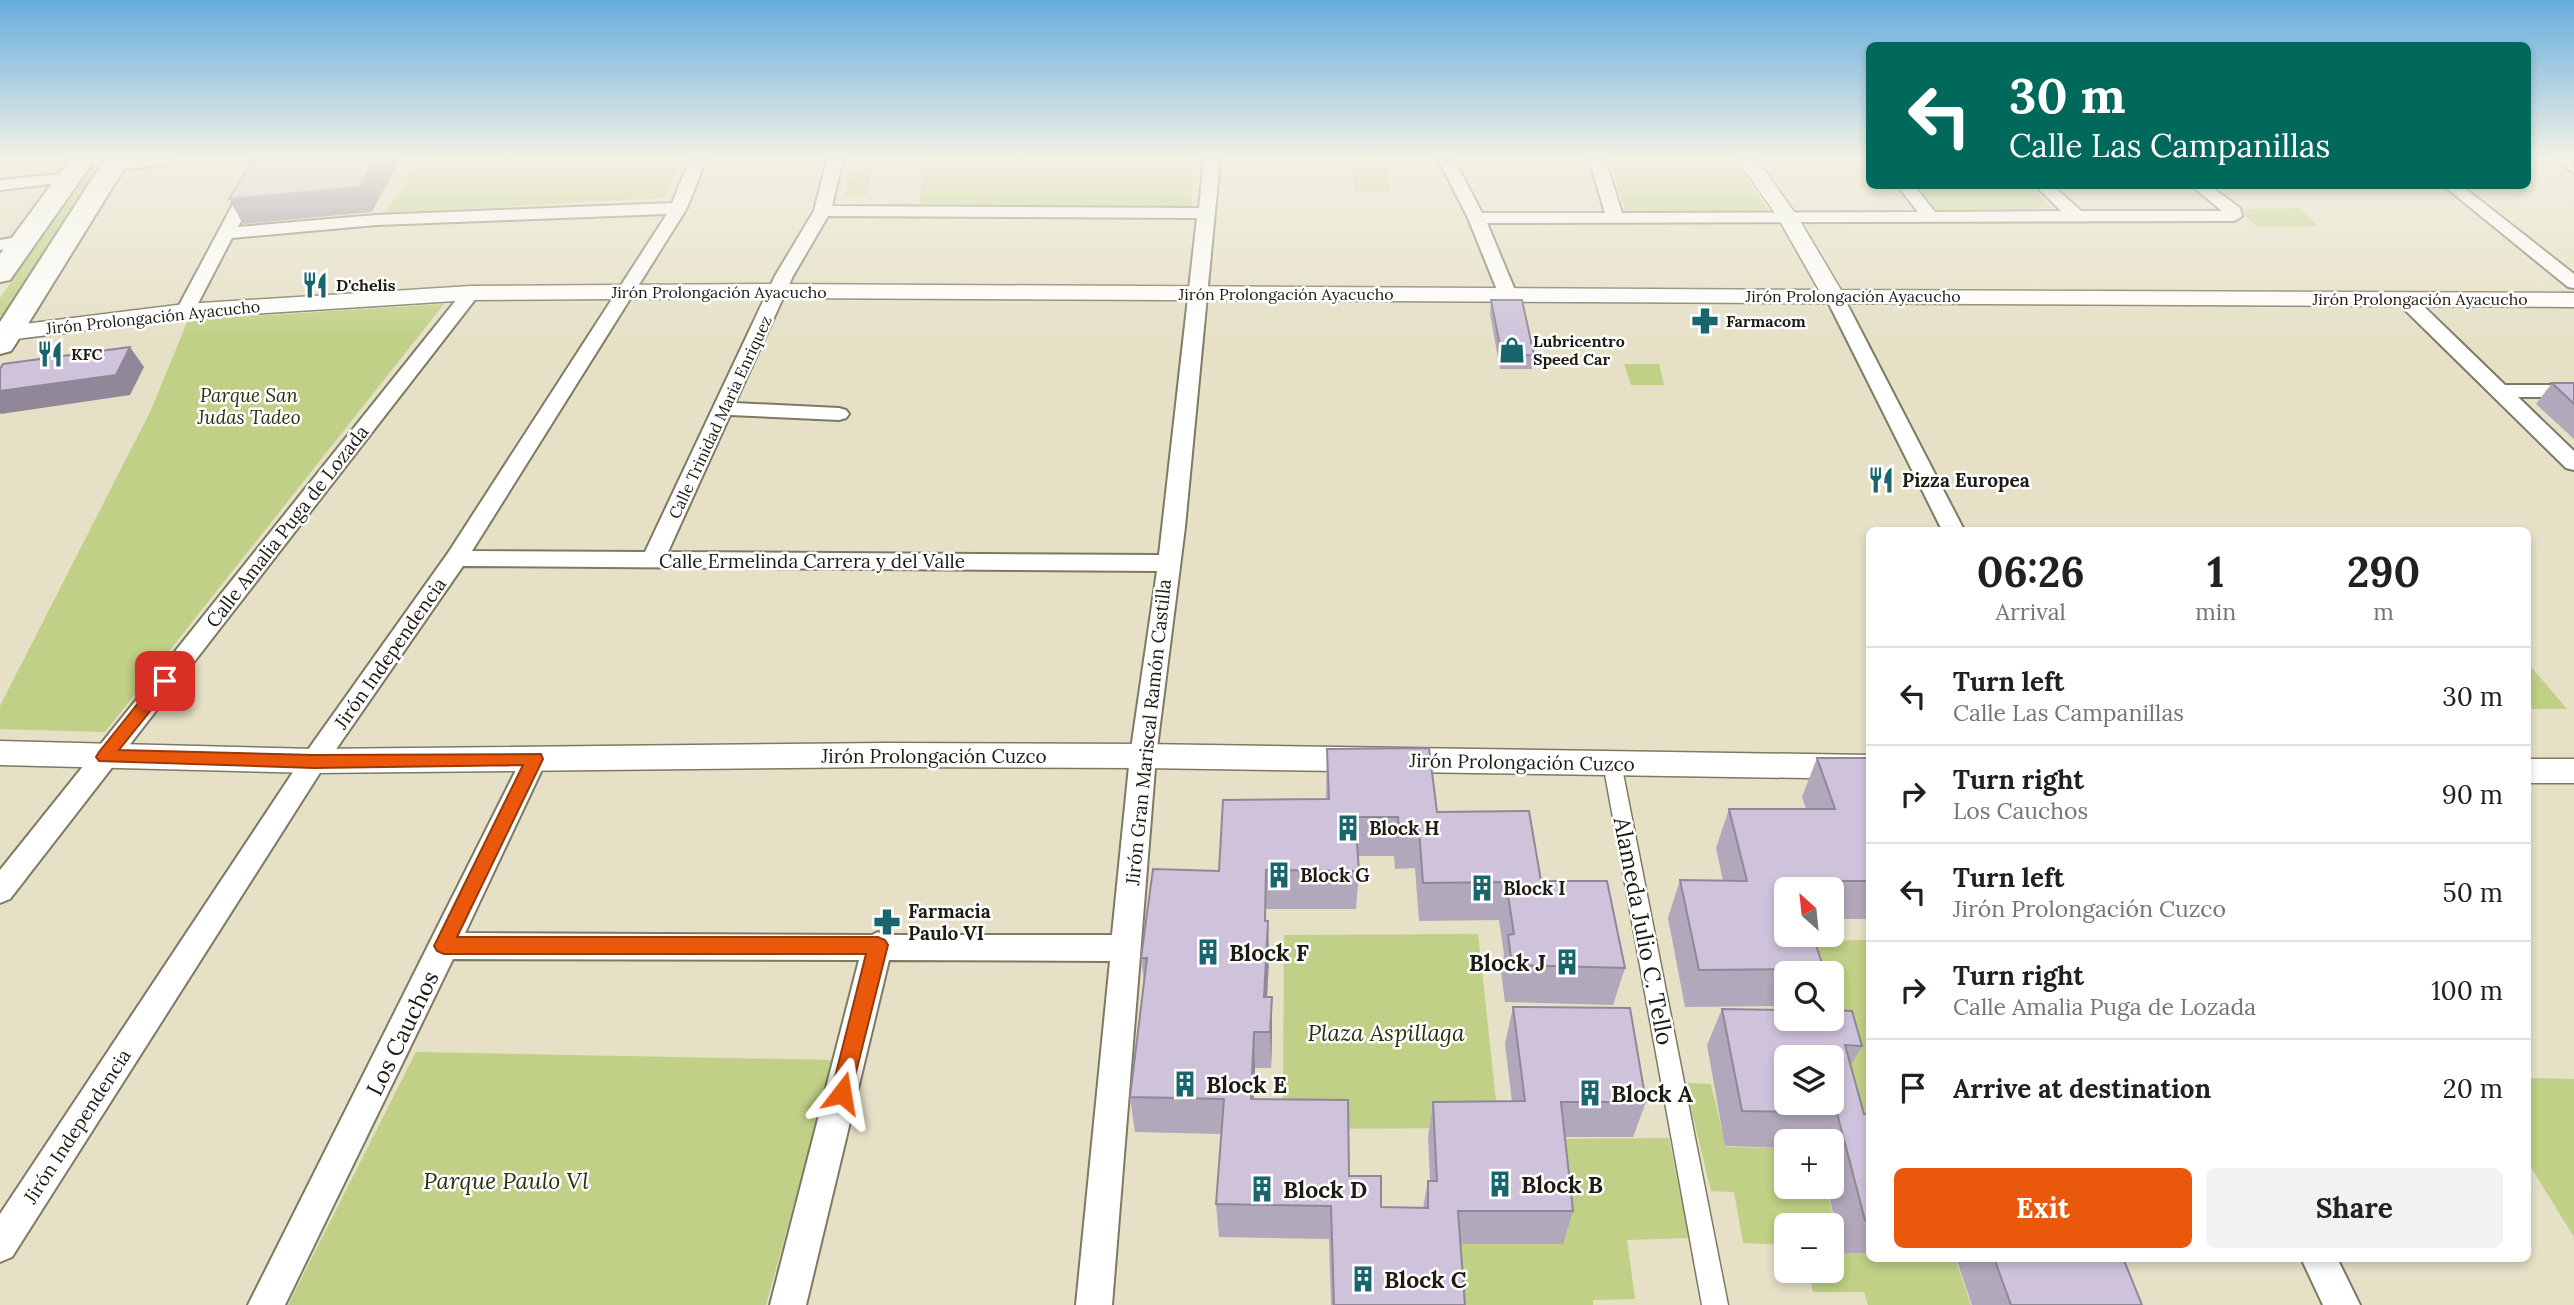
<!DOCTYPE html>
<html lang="en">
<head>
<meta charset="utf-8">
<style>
  :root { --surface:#fff; --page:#f2f2f2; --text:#202124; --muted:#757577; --line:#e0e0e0; --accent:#ea580c }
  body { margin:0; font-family:Lora,serif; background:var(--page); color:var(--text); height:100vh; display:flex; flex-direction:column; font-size:26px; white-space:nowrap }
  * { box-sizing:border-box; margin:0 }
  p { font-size:23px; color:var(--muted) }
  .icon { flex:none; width:38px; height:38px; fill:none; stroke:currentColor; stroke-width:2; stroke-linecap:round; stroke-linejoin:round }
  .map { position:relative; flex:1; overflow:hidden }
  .drawer { position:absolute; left:1866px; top:527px; width:665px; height:735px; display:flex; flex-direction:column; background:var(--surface); border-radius:10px; box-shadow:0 4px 10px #0003 }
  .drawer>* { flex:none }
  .hud { position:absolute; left:1866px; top:42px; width:665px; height:147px; border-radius:10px; box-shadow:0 4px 10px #0003; background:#00695c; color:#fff; overflow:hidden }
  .needle { width:46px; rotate:333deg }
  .fabs { position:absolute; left:1774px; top:877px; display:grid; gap:14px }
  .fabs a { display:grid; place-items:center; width:70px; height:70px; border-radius:10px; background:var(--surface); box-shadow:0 4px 10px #0003; font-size:35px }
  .pin { position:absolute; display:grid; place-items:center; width:60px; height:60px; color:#fff; margin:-30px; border-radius:14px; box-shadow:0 4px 10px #0006 }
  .me { position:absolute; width:77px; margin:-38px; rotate:14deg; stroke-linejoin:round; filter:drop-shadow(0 0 5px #0008) }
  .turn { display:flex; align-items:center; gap:24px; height:147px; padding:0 28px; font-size:32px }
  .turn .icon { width:91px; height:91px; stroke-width:2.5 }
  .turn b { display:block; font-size:49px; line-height:60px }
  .eta { display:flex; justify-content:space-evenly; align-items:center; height:119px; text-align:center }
  .eta b { font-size:42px; font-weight:700; line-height:49px }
  .action { display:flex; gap:14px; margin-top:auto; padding:14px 28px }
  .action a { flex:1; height:80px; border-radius:10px; background:var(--accent); color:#fff; font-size:28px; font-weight:700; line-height:80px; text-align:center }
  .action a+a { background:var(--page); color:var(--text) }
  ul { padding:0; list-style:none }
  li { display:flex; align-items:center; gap:21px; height:98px; padding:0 28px; border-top:2px solid var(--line) }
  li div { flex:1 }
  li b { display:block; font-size:26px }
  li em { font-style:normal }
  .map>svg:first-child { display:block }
  .green { fill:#c0d086 }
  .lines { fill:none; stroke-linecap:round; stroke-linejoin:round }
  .pedestrian-casing { stroke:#7e7962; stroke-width:3 }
  .minor-casing { stroke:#7e7962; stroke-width:4 }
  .tertiary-casing { stroke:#7e7962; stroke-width:3 }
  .primary-casing { stroke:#7e7962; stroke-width:4 }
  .pedestrian { fill:#fff; fill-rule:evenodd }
  .minor { fill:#fff; fill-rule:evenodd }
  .tertiary { fill:#fff; fill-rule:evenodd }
  .primary { fill:#fff; fill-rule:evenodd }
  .wall { fill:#b1a8bc }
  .shaded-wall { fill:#908899 }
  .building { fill:#cec3db; stroke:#908899; stroke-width:2; fill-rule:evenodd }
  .route { fill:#ea580c; stroke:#983908; stroke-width:2 }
  .labels { text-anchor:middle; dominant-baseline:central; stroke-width:5; stroke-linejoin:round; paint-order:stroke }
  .far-poi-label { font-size:16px; font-weight:bold; fill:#1d1b12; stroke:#fff; text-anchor:start }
  .far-street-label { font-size:16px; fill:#1d1b12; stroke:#fff }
  .park-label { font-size:19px; font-style:italic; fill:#29300b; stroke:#fff }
  .poi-label { font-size:19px; font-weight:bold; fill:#1d1b12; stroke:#fff; text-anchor:start }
  .street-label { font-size:19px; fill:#1d1b12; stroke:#fff }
  .near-street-label { font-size:23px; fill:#1d1b12; stroke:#fff }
  .near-poi-label { font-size:23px; font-weight:bold; fill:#1d1b12; stroke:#fff; text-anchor:start }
  .near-park-label { font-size:23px; font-style:italic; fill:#29300b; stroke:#fff }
</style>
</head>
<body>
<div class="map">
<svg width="2574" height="1305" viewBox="0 0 2574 1305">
  <rect width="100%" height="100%" fill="#e5e0c6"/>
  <path class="green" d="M 97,159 L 115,159 L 6,315 L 0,316 L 0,298 Z
    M 422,159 L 680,159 L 664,198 L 384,213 Z
    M 925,159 L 1191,159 L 1192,207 L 919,204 Z
    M 1352,159 L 1387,159 L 1390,191 L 1354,191 Z
    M 1608,159 L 1735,159 L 1769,211 L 1626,212 Z
    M 872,169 L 867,195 L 845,196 L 851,170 Z
    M 1915,186 L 2030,186 L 2052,208 L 1936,210 Z
    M 2299,208 L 2318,226 L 2257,227 L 2239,209 Z
    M 444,304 L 105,732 L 0,729 L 0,706 L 151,410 L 188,320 Z
    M 1624,364 L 1659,364 L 1664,385 L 1631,385 Z
    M 2527,662 L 2567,709 L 2527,709 Z
    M 1478,934 L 1499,1128 L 1283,1129 L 1284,935 Z
    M 1869,940 L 1869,1133 L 1832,1013 L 1832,973 L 1820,973 L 1810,941 Z
    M 416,1052 L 834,1060 L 766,1305 L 288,1305 Z
    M 2527,1078 L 2574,1079 L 2574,1237 L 2527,1161 Z
    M 1685,1083 L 1711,1084 L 1726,1147 L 1787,1148 L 1787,1186 L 1826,1187 L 1842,1253 L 1869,1253 L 1869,1258 L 1955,1258 L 1971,1305 L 1868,1305 L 1864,1292 L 1813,1292 L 1808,1271 L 1832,1270 L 1832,1225 L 1787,1225 L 1787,1245 L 1743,1243 L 1734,1192 L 1711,1191 Z
    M 1669,1138 L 1689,1238 L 1627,1240 L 1635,1299 L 1593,1300 L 1593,1305 L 1457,1305 L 1453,1244 L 1563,1244 L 1552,1139 Z"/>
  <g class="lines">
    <g class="pedestrian-casing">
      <path id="pedestrian" d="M 1612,756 L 1619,758 L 1621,763 L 1728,1305 L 1702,1305 L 1603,763 L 1605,758 Z"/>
    </g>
    <g class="minor-casing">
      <path id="minor" d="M 122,159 L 173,159 C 164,167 114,173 106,165 L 108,162 Z
        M 257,159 L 273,159 L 238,227 L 376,215 L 672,203 L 690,159 L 706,159 L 687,208 L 472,551 L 645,552 L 775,276 L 814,211 L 827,159 L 843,159 L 832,206 L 1199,208 L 1204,159 L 1220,159 L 1185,527 L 1156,756 L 1112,1305 L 1076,1305 L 1110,961 L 889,960 L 806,1305 L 770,1305 L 859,960 L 453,959 L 285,1305 L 248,1305 L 525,752 L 534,749 L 543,752 L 547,759 L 465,933 L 872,935 L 878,932 L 884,935 L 1112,935 L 1130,756 L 1157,571 L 463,566 L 323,768 L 12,1257 L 0,1262 L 0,1214 L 305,754 L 448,553 L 667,214 L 376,225 L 232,238 L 192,315 L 178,315 L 176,311 ZM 828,216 L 1197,218 L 1159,555 L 668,552 L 730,415 L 839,420 L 846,418 L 849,414 L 846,410 L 839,408 L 735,403 L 793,276 Z
        M 1438,159 L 1454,159 L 1482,213 L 1605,213 L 1589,159 L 1605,159 L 1622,213 L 1918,212 L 1898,186 L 1914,186 L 1935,212 L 2061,211 L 2036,186 L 2053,186 L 2081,211 L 2222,211 L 2192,186 L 2210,186 L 2240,208 L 2242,216 L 2234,221 L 1487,223 L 1517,295 L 1508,300 L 1499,295 L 1468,218 Z
        M 2554,159 L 2572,159 L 2574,173 Z
        M 69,173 L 75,175 L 77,178 L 75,181 L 0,190 L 0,180 Z
        M 2444,186 L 2462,186 L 2574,274 L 2574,288 L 2568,287 Z
        M 23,236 L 29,237 L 32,241 L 29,245 L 0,250 L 0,240 Z
        M 471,288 L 480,293 L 477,297 L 10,899 L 0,903 L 0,870 L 465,289 Z
        M 1834,290 L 1843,296 L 1964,530 L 1942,530 L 1825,296 Z
        M 2405,293 L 2412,295 L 2505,385 L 2574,385 L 2574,397 L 2518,397 L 2574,451 L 2574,470 L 2566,468 L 2398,303 L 2396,299 Z
        M 2301,1258 L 2337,1258 L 2360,1305 L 2323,1305 Z"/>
    </g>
    <g class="tertiary-casing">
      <path id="tertiary" d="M 1737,159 L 1757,159 L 1797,216 L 1841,290 L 2574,293 L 2574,307 L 778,298 L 471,300 L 185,318 L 0,341 L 0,327 L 185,304 L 471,286 L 778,284 L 1819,290 L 1777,216 Z
        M 0,741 L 314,749 L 886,743 L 1143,744 L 1869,755 L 1869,779 L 1143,768 L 886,767 L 314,773 L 0,765 Z
        M 2527,759 L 2574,759 L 2574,783 L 2527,783 Z"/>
    </g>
    <g class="primary-casing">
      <path id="primary" d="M 70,159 L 95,159 L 10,280 L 0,282 L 0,254 Z
        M 105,159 L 130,159 L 15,345 L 11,351 L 0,354 L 0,322 Z"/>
    </g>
    <use href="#pedestrian" class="pedestrian"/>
    <use href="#minor" class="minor"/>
    <use href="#tertiary" class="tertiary"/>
    <use href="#primary" class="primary"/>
  </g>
  <path class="wall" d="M 1491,300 L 1534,355 L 1532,369 L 1500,369 L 1490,314 Z
    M 2552,383 L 2574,383 L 2574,439 L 2536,404 Z
    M 1327,749 L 1437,812 L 1541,881 L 1625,968 L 1613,1005 L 1505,1002 L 1501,972 L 1504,954 L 1499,920 L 1419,921 L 1415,868 L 1395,869 L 1394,856 L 1358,856 L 1359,871 L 1356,909 L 1266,909 L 1266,921 L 1268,921 L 1269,959 L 1267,997 L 1272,1034 L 1271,1068 L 1255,1068 L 1254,1099 L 1349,1176 L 1381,1207 L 1423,1208 L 1428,1181 L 1430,1181 L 1428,1137 L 1433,1102 L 1512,1102 L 1505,1044 L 1513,1007 L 1646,1102 L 1633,1137 L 1565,1137 L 1573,1211 L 1563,1244 L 1460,1244 L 1465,1305 L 1331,1305 L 1329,1239 L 1219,1237 L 1216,1204 L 1221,1134 L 1135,1132 L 1130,1097 L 1144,982 L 1141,958 L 1219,871 L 1326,799 Z
    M 1817,758 L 1869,758 L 1869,919 L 1832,919 L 1832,889 L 1787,889 L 1824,969 L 1822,973 L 1787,973 L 1787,1006 L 1685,1007 L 1668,918 L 1680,880 L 1723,880 L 1716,848 L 1729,809 L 1806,809 L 1802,797 Z
    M 1722,1009 L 1862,1046 L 1851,1065 L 1864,1114 L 1869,1114 L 1869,1253 L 1842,1253 L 1827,1186 L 1832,1186 L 1832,1141 L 1787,1141 L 1787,1148 L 1725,1146 L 1707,1045 Z
    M 1956,1258 L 2191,1258 L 2124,1259 L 2142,1305 L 1972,1305 Z"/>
  <path class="shaded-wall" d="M 375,159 L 400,159 L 372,212 L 243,224 L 229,199 Z
    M 130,347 L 144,367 L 130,395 L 1,414 L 0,413 L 0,391 Z
    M 1266,870 L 1266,959 L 1265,921 Z
    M 1268,921 L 1269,959 L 1265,1034 L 1264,997 Z
    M 1272,997 L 1272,1034 L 1271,1068 L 1270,1032 Z
    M 1254,1032 L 1255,1068 L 1252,1134 L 1251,1099 Z"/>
  <path class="building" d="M 253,159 L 375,159 L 360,187 L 229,199 Z
    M 1491,300 L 1522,300 L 1534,355 L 1502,356 Z
    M 130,347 L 116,375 L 0,391 L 0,369 L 3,364 Z
    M 2552,383 L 2574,383 L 2574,404 Z
    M 1429,748 L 1437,812 L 1529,811 L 1541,881 L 1607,881 L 1625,968 L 1512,965 L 1508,935 L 1514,934 L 1506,882 L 1423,883 L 1419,829 L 1399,830 L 1398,817 L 1355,817 L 1359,871 L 1266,870 L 1265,921 L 1268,921 L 1264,997 L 1272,997 L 1270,1032 L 1254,1032 L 1251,1099 L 1348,1100 L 1349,1176 L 1381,1176 L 1381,1207 L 1428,1208 L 1428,1181 L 1437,1181 L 1433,1102 L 1525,1101 L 1513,1007 L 1630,1008 L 1646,1102 L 1561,1102 L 1573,1211 L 1458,1211 L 1465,1305 L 1334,1305 L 1331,1206 L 1216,1204 L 1224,1099 L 1130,1097 L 1147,958 L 1141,958 L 1153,869 L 1219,871 L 1223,800 L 1329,799 L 1327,749 Z
    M 1817,758 L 1869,758 L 1869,881 L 1795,881 L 1797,889 L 1787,889 L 1787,934 L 1812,934 L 1824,969 L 1699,970 L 1680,880 L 1747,881 L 1729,809 L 1835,809 Z
    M 1722,1009 L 1787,1010 L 1787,1018 L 1832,1018 L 1832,1010 L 1852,1011 L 1862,1046 L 1845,1045 L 1864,1114 L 1869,1114 L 1869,1220 L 1865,1220 L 1837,1113 L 1742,1111 ZM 1787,1057 L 1832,1057 L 1832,1102 L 1787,1102 Z
    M 1994,1258 L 2123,1258 L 2142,1305 L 2011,1305 Z"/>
  <linearGradient id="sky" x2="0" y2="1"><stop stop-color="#66addf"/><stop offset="0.46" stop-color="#f3f1e5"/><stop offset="1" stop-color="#f3f1e5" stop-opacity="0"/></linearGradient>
  <rect width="2574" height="342" fill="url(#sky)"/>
  <path class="route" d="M 165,675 L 173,681 L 171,685 L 119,750 L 314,755 L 541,754 L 543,759 L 457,937 L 878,937 L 885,940 L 888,945 L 849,1100 L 842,1103 L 834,1100 L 831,1093 L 866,954 L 444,954 L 437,951 L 434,946 L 523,765 L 314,768 L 99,761 L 96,757 L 99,752 L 159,677 Z"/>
  <defs>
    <g id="restaurant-bare" transform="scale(2.1)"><path d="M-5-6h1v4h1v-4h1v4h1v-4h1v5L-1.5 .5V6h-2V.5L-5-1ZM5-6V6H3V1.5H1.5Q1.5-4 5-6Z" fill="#18656e" stroke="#fff" stroke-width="2.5" paint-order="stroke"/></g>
    <g id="pharmacy-bare" transform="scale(2.1)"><path d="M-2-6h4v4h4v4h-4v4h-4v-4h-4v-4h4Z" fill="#18656e" stroke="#fff" stroke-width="2.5" paint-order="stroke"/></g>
    <g id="shop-bare" transform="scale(2.1)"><path d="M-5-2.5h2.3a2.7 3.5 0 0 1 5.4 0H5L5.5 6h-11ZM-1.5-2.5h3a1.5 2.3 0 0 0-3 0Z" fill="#18656e" stroke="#fff" stroke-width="2.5" paint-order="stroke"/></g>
    <g id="building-bare" transform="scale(2.1)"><path d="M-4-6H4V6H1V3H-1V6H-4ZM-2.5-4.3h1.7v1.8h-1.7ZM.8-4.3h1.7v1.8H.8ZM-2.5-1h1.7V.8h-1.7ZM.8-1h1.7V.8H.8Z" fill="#18656e" stroke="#fff" stroke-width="2.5" paint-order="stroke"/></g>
  </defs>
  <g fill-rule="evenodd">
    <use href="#restaurant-bare" x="315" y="285"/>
    <use href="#pharmacy-bare" x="1705" y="321"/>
    <use href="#shop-bare" x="1512" y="350"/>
    <use href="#restaurant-bare" x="50" y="354"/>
    <use href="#restaurant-bare" x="1881" y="480"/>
    <use href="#building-bare" x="1348" y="828"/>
    <use href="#building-bare" x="1279" y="875"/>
    <use href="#building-bare" x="1482" y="888"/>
    <use href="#pharmacy-bare" x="887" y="922"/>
    <use href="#building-bare" x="1208" y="952"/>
    <use href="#building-bare" x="1567" y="962"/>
    <use href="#building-bare" x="1185" y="1084"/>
    <use href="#building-bare" x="1590" y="1093"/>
    <use href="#building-bare" x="1500" y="1184"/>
    <use href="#building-bare" x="1262" y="1189"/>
    <use href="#building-bare" x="1363" y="1279"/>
  </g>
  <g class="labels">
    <g class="far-poi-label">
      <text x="336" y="285">D'chelis</text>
      <text x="1726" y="321">Farmacom</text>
      <text x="1533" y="341">Lubricentro<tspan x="1533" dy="18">Speed Car</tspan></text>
      <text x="71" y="354">KFC</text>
    </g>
    <g class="far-street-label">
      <text x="719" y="292">Jirón Prolongación Ayacucho</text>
      <text x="1286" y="294">Jirón Prolongación Ayacucho</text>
      <text x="1853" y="296">Jirón Prolongación Ayacucho</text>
      <text x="2420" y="299">Jirón Prolongación Ayacucho</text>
      <text transform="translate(153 317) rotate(-6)">Jirón Prolongación Ayacucho</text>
      <text transform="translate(720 417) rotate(-65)">Calle Trinidad Maria Enriquez</text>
    </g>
    <g class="park-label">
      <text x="249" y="395">Parque San<tspan x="249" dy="22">Judas Tadeo</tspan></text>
    </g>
    <g class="poi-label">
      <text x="1902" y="480">Pizza Europea</text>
      <text x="1369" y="828">Block H</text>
      <text x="1300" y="875">Block G</text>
      <text x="1503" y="888">Block I</text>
      <text x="908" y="911">Farmacia<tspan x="908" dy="22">Paulo VI</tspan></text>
    </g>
    <g class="street-label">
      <text transform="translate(287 526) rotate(-52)">Calle Amalia Puga de Lozada</text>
      <text x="812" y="561">Calle Ermelinda Carrera y del Valle</text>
      <text transform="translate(390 653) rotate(-55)">Jirón Independencia</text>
      <text transform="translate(1148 732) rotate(-84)">Jirón Gran Mariscal Ramón Castilla</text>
      <text x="934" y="756">Jirón Prolongación Cuzco</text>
      <text transform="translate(1522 762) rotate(1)">Jirón Prolongación Cuzco</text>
      <text transform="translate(77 1126) rotate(-57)">Jirón Independencia</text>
    </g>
    <g class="near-street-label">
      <text transform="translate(1644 931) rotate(79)">Alameda Julio C. Tello</text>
      <text transform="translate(402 1033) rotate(-64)">Los Cauchos</text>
    </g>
    <g class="near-poi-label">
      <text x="1229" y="952">Block F</text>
      <text x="1546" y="962" text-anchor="end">Block J</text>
      <text x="1206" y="1084">Block E</text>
      <text x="1611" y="1093">Block A</text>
      <text x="1521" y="1184">Block B</text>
      <text x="1283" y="1189">Block D</text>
      <text x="1384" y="1279">Block C</text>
    </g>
    <g class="near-park-label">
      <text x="1386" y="1032">Plaza Aspillaga</text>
      <text x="506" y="1180">Parque Paulo Vl</text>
    </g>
  </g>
</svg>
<div class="fabs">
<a><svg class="needle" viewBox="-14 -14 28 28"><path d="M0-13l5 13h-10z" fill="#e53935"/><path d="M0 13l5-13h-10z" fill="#757577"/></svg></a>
<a><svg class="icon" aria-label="search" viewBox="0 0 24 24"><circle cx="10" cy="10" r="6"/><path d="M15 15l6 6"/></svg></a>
<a><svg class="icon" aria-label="layers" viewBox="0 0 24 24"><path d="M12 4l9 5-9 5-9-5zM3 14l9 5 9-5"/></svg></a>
<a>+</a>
<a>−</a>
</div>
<div class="pin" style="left:165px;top:681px;background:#d93025"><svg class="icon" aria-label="arrive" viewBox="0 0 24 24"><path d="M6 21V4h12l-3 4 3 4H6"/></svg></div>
<svg class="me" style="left:842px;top:1093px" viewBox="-20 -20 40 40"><path d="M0-17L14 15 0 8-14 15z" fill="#ea580c" stroke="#fff" stroke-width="4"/></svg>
<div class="hud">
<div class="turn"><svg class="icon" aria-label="left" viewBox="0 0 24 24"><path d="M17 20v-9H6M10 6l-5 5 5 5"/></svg><div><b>30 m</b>Calle Las Campanillas</div></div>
</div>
<section class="drawer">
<div class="eta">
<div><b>06:26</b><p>Arrival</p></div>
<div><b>1</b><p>min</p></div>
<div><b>290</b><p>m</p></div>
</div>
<ul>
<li><svg class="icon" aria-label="left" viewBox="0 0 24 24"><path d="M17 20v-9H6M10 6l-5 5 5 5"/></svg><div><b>Turn left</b><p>Calle Las Campanillas</p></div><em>30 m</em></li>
<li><svg class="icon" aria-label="right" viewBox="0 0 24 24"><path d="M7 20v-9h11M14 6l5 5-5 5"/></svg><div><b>Turn right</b><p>Los Cauchos</p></div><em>90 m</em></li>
<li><svg class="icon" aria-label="left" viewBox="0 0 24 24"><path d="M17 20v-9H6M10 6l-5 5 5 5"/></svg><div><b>Turn left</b><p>Jirón Prolongación Cuzco</p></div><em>50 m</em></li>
<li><svg class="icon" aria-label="right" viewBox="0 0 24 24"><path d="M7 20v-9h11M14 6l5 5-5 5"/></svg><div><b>Turn right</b><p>Calle Amalia Puga de Lozada</p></div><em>100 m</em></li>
<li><svg class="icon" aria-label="arrive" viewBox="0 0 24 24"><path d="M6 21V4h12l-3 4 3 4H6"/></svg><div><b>Arrive at destination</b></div><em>20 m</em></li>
</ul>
<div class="action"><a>Exit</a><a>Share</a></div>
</section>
</div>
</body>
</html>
